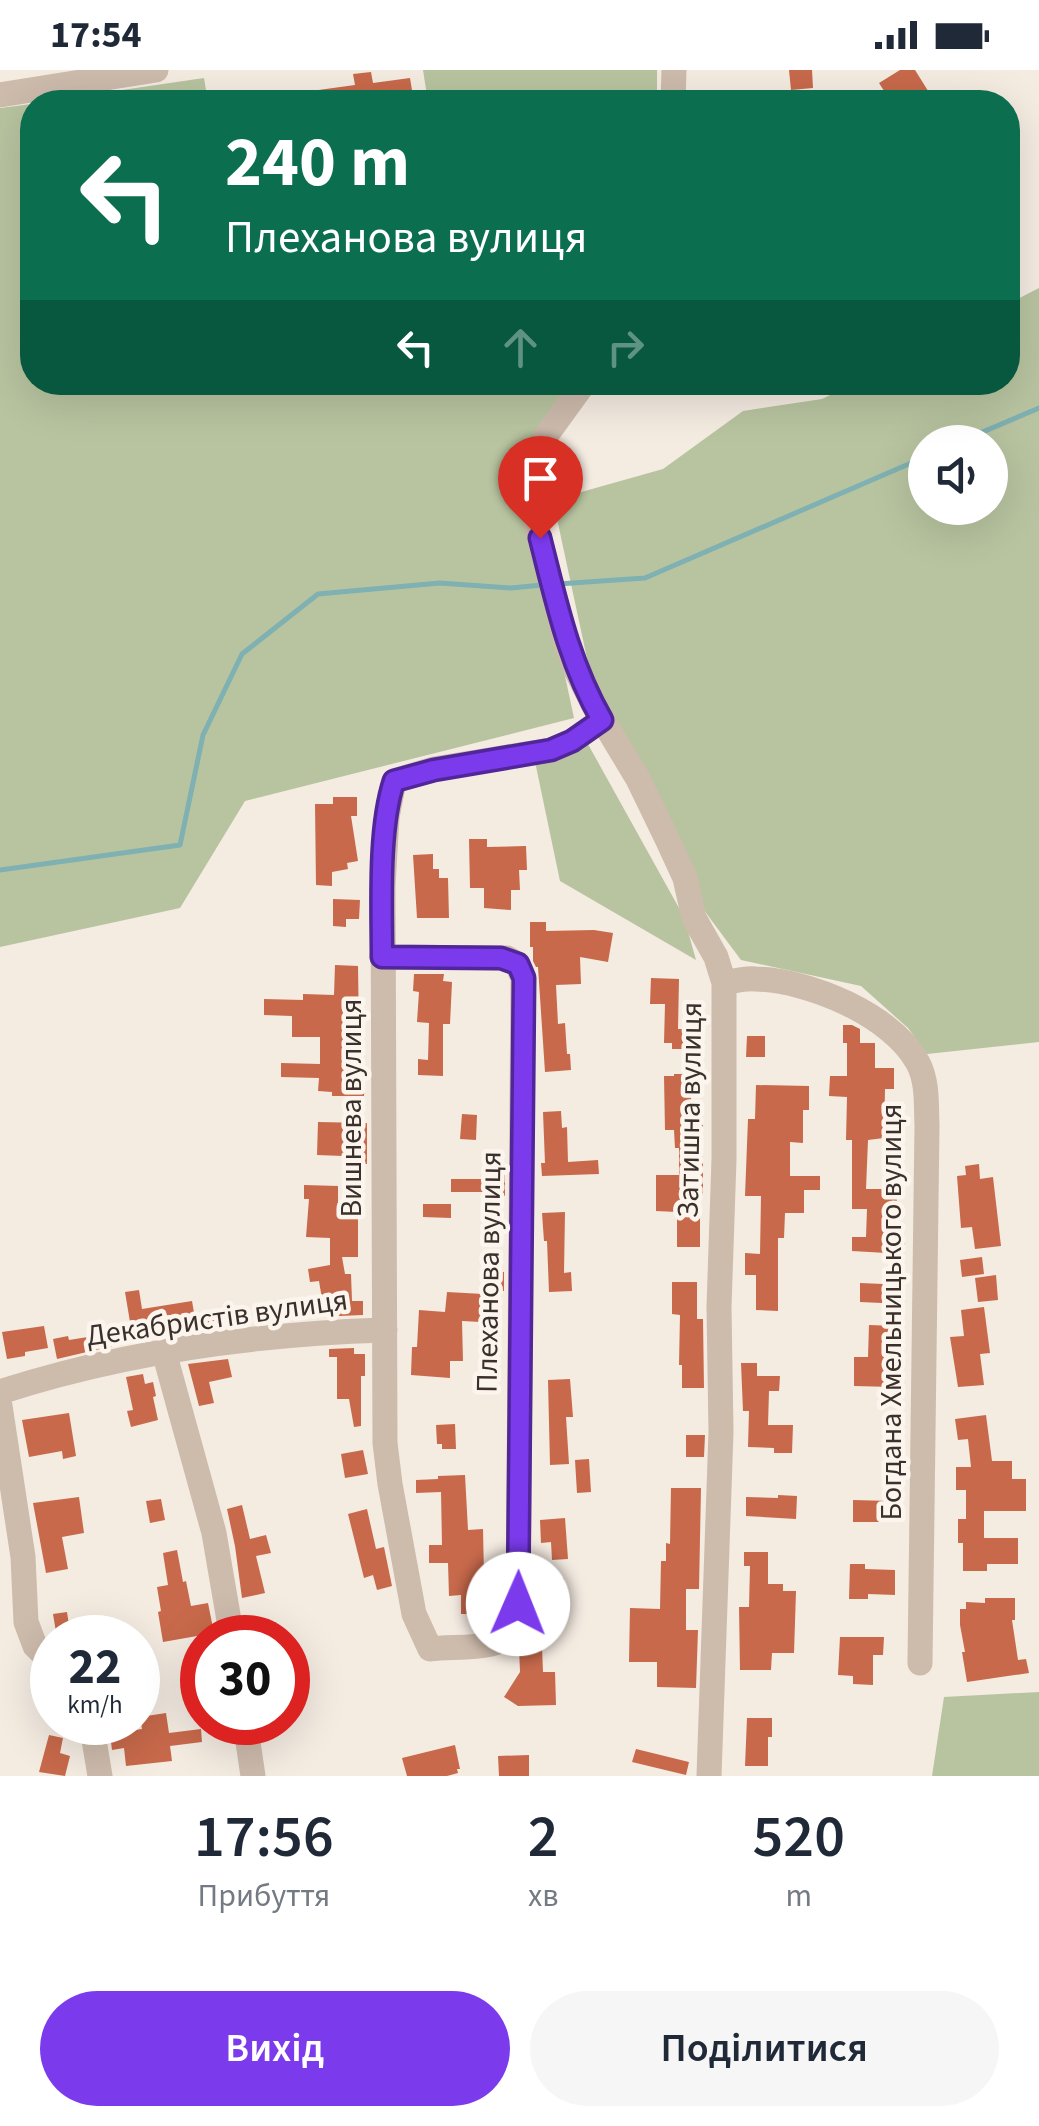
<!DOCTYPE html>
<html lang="uk">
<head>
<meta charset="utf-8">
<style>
  :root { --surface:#fff; --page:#f6f6f7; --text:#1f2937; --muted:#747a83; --accent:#7c3aed }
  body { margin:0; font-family:"Source Sans 3",sans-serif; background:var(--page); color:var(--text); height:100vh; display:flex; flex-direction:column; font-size:38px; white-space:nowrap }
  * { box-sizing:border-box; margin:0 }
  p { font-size:32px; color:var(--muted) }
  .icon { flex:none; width:55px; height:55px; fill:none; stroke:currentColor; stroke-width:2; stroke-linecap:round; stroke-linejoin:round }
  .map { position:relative; height:1706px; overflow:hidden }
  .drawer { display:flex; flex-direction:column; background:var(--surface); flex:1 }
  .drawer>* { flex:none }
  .banner { position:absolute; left:20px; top:20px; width:1000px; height:305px; border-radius:40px; box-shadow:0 10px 40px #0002; background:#0b6e4f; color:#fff; overflow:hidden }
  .tools { position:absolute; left:908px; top:355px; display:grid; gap:20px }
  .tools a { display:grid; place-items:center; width:100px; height:100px; border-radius:50%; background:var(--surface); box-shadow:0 10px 40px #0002; font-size:50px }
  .speed { position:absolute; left:30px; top:1545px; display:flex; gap:20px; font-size:50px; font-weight:700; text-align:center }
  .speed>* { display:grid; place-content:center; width:130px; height:130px; border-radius:50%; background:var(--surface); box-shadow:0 10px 40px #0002; line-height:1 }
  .speed small { font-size:25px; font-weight:400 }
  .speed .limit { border:15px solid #d22; background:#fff; color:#111 }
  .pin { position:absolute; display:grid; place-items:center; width:85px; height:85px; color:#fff; margin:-102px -42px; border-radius:50% 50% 50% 0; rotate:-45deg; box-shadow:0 0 10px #0007 }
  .pin .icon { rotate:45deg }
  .me { position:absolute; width:110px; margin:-55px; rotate:1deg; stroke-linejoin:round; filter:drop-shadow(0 0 8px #0008) }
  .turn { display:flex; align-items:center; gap:35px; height:210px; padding:0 40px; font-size:45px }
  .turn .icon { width:130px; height:130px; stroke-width:2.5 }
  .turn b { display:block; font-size:70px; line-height:85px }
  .lanes { display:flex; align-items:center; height:95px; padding:0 40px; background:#0003; justify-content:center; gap:50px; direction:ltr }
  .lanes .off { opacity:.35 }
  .eta { display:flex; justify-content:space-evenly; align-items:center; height:170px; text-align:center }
  .eta b { font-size:60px; font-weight:600; line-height:70px }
  .action { display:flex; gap:20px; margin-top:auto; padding:20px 40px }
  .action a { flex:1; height:115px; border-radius:60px; background:var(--accent); color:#fff; font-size:40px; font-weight:600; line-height:115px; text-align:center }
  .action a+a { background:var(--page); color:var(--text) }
  .status { display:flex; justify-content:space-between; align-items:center; height:70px; padding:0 50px; background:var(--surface); direction:ltr }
  .status svg { height:28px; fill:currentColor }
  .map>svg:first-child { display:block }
  .green { fill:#b8c4a0; fill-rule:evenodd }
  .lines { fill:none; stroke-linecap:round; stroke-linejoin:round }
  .stream { stroke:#7fb0b2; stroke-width:5 }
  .building { fill:#c8694b }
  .minor { stroke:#cdbbac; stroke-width:25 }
  .route-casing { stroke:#51269a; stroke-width:25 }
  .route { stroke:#7c3aed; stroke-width:18 }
  .labels { text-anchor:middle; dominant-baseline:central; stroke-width:9; stroke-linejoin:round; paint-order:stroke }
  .street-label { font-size:30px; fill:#3b302b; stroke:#fbf5ee }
</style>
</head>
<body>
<div class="status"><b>17:54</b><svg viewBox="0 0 49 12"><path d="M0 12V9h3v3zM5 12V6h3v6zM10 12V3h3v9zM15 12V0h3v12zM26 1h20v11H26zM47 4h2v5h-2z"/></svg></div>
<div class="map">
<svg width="1039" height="1706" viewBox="0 0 1039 1706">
  <rect width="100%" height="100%" fill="#f4ebe1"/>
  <path class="green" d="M 423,0 L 657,0 L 657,32 L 428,32 Z
    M 204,8 L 208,32 L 40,32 Z
    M 32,34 L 32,312 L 580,313 L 523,410 L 574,648 L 245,731 L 180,838 L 0,877 L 0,38 Z
    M 1039,218 L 1039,972 L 927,984 L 908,958 L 861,916 L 741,890 L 706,843 L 597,635 L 553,430 L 663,399 L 743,341 L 822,329 L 855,313 L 1008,312 L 1008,234 ZM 925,372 L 990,372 L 990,438 L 925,438 Z
    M 584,667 L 684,847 L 696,890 L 560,811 L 533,682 Z
    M 1039,1622 L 1039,1706 L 932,1706 L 944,1627 Z"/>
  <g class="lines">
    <path class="stream" d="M 959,372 L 1039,338
      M 558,514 L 645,508 L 925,387
      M 0,800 L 180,775 L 203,665 L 242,584 L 318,524 L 440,513 L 511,518 L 542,515"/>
  </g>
  <path class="building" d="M 789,0 L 812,0 L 813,18 L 791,20 Z
    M 900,0 L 915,0 L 935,32 L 891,32 L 879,13 Z
    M 371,2 L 373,13 L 410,8 L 414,32 L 290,32 L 289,24 L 355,15 L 353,4 Z
    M 333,727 L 357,727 L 357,746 L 351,746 L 358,791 L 347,793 L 348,799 L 332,802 L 332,816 L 316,815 L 315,734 L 333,734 Z
    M 469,769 L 487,769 L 487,777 L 526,776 L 527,800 L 519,800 L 520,820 L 511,820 L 511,840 L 484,838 L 484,818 L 470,818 Z
    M 433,784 L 433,799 L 439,799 L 439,808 L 448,808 L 449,848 L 417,848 L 413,785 Z
    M 333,829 L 360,830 L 359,849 L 346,849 L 346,857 L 333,856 Z
    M 530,852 L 546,852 L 546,861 L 594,860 L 613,863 L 608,892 L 580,887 L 581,914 L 556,915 L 558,954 L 565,953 L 567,984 L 570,984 L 571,1000 L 545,1002 L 538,897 L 536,897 L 533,891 L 533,877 L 530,877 Z
    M 335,895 L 358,896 L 359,961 L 352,961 L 351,999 L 365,999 L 364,1026 L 332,1026 L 332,1022 L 318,1021 L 319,1008 L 281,1007 L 281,993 L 320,994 L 320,967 L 292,967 L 292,946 L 264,945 L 264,929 L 303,930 L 303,924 L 334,925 Z
    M 414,904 L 444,904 L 443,911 L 452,912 L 450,954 L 443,954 L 443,1006 L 418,1005 L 418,989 L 428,990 L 429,953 L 417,952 L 419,922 L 413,921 Z
    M 651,908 L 679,909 L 678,959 L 694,959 L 694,973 L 686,973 L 686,979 L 672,979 L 672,973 L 664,973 L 665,934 L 650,934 Z
    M 843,955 L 852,955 L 860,959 L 860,973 L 875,973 L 875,998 L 894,998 L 894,1019 L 885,1019 L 884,1068 L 868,1070 L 866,1119 L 897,1119 L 896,1165 L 905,1165 L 904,1184 L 852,1181 L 852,1167 L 866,1167 L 867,1139 L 852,1139 L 852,1070 L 846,1070 L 847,1027 L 829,1026 L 830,1006 L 847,1006 L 847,973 L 843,973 Z
    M 747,966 L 765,966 L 765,987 L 746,987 Z
    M 674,1004 L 691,1004 L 691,1035 L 703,1035 L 703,1126 L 700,1126 L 700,1177 L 677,1177 L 677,1142 L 656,1141 L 656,1105 L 679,1105 L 679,1078 L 675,1078 L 674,1060 L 665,1060 L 664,1006 L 674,1006 Z
    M 756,1015 L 809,1016 L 809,1040 L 803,1040 L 803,1073 L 790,1072 L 790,1106 L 820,1106 L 820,1120 L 804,1120 L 804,1143 L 785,1143 L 784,1168 L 778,1168 L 778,1241 L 756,1240 L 756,1205 L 745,1205 L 745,1183 L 760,1184 L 761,1126 L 745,1126 L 748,1049 L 755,1049 Z
    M 561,1041 L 562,1058 L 567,1057 L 568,1092 L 598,1090 L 599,1104 L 542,1106 L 541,1093 L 545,1093 L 543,1042 Z
    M 462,1044 L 477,1045 L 476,1070 L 460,1069 Z
    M 318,1052 L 367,1053 L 367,1094 L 343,1093 L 343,1086 L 317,1085 Z
    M 979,1094 L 980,1109 L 993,1107 L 1001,1176 L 975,1179 L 972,1157 L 961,1158 L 957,1106 L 966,1105 L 965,1096 Z
    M 493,1105 L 505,1105 L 505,1126 L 491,1126 L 492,1122 L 451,1122 L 451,1109 L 492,1109 Z
    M 304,1115 L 338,1116 L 338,1138 L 358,1138 L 358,1187 L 342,1187 L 345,1204 L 351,1204 L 352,1231 L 363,1231 L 363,1245 L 339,1246 L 339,1226 L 322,1229 L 319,1211 L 310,1212 L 308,1199 L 330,1195 L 330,1168 L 306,1167 L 309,1129 L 304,1129 Z
    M 423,1134 L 451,1134 L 451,1148 L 423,1147 Z
    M 565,1142 L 564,1203 L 571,1202 L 572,1221 L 549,1222 L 547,1171 L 544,1171 L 542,1143 Z
    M 982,1187 L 984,1204 L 962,1207 L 960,1190 Z
    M 487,1201 L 504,1202 L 504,1221 L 486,1220 Z
    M 996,1205 L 998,1230 L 978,1232 L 975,1208 Z
    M 672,1212 L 697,1212 L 697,1249 L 703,1249 L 704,1318 L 682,1318 L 682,1295 L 679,1295 L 680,1245 L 672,1244 Z
    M 860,1213 L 883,1214 L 882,1233 L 860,1232 Z
    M 139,1220 L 142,1239 L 192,1231 L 197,1260 L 138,1270 L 57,1289 L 53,1269 L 68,1266 L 69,1270 L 113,1263 L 113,1261 L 131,1258 L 125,1222 Z
    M 447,1222 L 483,1224 L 481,1252 L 462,1251 L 463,1291 L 450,1291 L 450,1308 L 411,1305 L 412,1277 L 417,1277 L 419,1240 L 445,1242 Z
    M 984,1237 L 990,1283 L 980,1284 L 984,1315 L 958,1317 L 950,1267 L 964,1266 L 961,1240 Z
    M 234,1243 L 236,1255 L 198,1260 L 197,1251 Z
    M 869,1255 L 896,1256 L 894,1317 L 854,1316 L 854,1287 L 868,1287 Z
    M 44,1256 L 48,1278 L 25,1282 L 25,1286 L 7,1289 L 2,1262 Z
    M 354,1278 L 354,1284 L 365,1284 L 365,1306 L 361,1306 L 361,1356 L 354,1357 L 349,1329 L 337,1329 L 337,1287 L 329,1287 L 329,1279 Z
    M 228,1289 L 232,1307 L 209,1312 L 214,1333 L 199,1336 L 188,1294 Z
    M 741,1293 L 757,1293 L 757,1306 L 780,1306 L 779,1321 L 769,1321 L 768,1355 L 793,1355 L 792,1383 L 774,1383 L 774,1378 L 748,1377 L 749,1341 L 743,1341 Z
    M 143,1304 L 145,1314 L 153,1312 L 156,1326 L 153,1327 L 158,1350 L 131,1357 L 127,1341 L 133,1340 L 126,1307 Z
    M 570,1309 L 573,1347 L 566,1347 L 569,1394 L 550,1395 L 548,1310 Z
    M 69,1343 L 76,1386 L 63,1389 L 62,1381 L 29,1387 L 22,1350 Z
    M 986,1345 L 992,1391 L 1012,1391 L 1012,1409 L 1026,1409 L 1026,1441 L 984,1441 L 984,1468 L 1018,1468 L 1018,1494 L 987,1494 L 987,1501 L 963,1501 L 963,1473 L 958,1473 L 958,1449 L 966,1449 L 966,1420 L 956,1420 L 956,1397 L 971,1397 L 968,1369 L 958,1370 L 955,1349 Z
    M 455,1354 L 456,1379 L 442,1379 L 442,1374 L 437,1374 L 436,1355 Z
    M 686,1365 L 705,1365 L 704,1387 L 686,1387 Z
    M 363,1380 L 368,1404 L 345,1408 L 341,1384 Z
    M 589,1389 L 591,1422 L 577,1423 L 575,1390 Z
    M 465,1405 L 468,1460 L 483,1459 L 484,1506 L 479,1506 L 480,1544 L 461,1544 L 461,1525 L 449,1526 L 448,1493 L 429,1493 L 429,1475 L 442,1475 L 441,1422 L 416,1423 L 416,1410 L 438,1409 L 438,1406 Z
    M 671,1418 L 701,1418 L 699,1519 L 686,1519 L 686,1560 L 698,1560 L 696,1618 L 657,1617 L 657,1592 L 629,1592 L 630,1538 L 660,1539 L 661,1491 L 666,1491 L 666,1473 L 670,1474 Z
    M 778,1425 L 797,1426 L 796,1449 L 746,1446 L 746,1427 L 778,1428 Z
    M 79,1427 L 84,1463 L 62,1467 L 68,1499 L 46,1503 L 33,1433 Z
    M 161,1429 L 165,1450 L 150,1453 L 146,1431 Z
    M 853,1430 L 891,1431 L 890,1452 L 853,1452 Z
    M 242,1435 L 250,1469 L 266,1465 L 271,1483 L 256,1486 L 265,1523 L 242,1528 L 235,1476 L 227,1439 Z
    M 367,1439 L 376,1479 L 384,1477 L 392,1516 L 377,1520 L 373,1505 L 364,1508 L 348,1444 Z
    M 565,1448 L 568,1489 L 552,1490 L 551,1472 L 541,1473 L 540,1450 Z
    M 177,1480 L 183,1512 L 186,1511 L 191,1536 L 208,1533 L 214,1563 L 163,1572 L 158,1542 L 161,1541 L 157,1517 L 168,1515 L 163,1483 Z
    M 744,1482 L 768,1482 L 768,1514 L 783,1514 L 783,1521 L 796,1521 L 794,1583 L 772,1583 L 771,1600 L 740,1600 L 739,1537 L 749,1537 L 750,1496 L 744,1496 Z
    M 850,1494 L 865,1494 L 865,1499 L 895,1500 L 895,1525 L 868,1524 L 868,1529 L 849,1529 Z
    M 564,1508 L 566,1534 L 540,1535 L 539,1509 Z
    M 985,1528 L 1015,1528 L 1015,1550 L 1012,1550 L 1018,1590 L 1026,1589 L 1029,1603 L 967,1612 L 962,1582 L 965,1582 L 960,1555 L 960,1539 L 966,1539 L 966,1532 L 985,1533 Z
    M 67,1542 L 71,1568 L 57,1568 L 53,1544 Z
    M 276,1552 L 279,1565 L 248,1568 L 247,1559 Z
    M 840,1567 L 884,1567 L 883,1585 L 873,1585 L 873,1615 L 853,1614 L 853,1606 L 838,1605 Z
    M 542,1577 L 543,1602 L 555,1602 L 556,1635 L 518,1636 L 504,1627 L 520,1602 L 519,1578 Z
    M 166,1643 L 169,1663 L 201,1659 L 202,1672 L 170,1676 L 172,1691 L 126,1696 L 124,1678 L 112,1680 L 110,1664 L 142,1659 L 140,1647 Z
    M 747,1648 L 772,1648 L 772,1667 L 768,1667 L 768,1696 L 745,1696 Z
    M 49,1665 L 63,1668 L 60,1683 L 70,1686 L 65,1706 L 39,1702 Z
    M 455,1675 L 460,1699 L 457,1699 L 458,1703 L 447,1706 L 407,1706 L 402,1688 Z
    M 636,1679 L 689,1692 L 686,1705 L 632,1692 Z
    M 529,1685 L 529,1706 L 499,1706 L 498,1686 Z"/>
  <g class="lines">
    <path class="minor" d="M 0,25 L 156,0
      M 673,32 L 674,0
      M 585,312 L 548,363 L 537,384 L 531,411 L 536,454 L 565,569 L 577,602 L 594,636 L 638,709 L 668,771 L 685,808 L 694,848 L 716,887 L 724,913 L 724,1089 L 719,1237 L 721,1362 L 709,1706
      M 382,887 L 507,888 L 517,894 L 523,908 L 518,1534 C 517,1542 517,1551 514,1558 C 503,1583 454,1575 430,1579 L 414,1544 L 390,1414 L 385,1373 L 383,816 L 387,747 L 394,711 L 434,699 L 551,680 L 572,671 L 602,650
      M 724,913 C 735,911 745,908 755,909 C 809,910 892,945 918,993 C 928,1012 926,1035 927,1055 L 920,1593
      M 164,1282 L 214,1463 L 232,1568
      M 0,1322 C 123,1282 256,1264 385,1260
      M 0,1336 L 23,1487 L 26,1552 L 35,1576 L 52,1593
      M 91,1652 L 100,1706
      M 245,1652 L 253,1706"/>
  </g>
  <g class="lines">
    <g class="route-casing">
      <path id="route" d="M 518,1534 L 524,908 L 518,894 L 501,888 L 382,887 C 382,836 378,759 394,711 L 434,700 L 551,680 L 572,671 L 602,650 C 569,593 556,531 540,468"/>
    </g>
    <use href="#route" class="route"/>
  </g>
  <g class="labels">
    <g class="street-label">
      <text transform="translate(351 1038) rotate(-90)">Вишнева вулиця</text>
      <text transform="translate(690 1040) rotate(-89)">Затишна вулиця</text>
      <text transform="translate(489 1202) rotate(-89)">Плеханова вулиця</text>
      <text transform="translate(891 1242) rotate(-90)">Богдана Хмельницького вулиця</text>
      <text transform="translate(217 1248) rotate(-8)">Декабристів вулиця</text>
    </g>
  </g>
</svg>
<div class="tools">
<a><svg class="icon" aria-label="sound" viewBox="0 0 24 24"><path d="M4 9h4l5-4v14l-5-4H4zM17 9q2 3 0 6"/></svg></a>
</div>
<div class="speed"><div>22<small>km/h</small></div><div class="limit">30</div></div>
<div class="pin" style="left:540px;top:468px;background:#d93025"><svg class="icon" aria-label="arrive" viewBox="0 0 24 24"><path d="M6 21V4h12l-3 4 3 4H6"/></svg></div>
<svg class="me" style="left:518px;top:1534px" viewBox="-20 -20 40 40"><circle r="19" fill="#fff"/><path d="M0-13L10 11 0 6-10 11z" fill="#7c3aed"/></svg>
<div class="banner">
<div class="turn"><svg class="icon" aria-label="left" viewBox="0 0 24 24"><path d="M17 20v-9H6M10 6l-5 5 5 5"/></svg><div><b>240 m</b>Плеханова вулиця</div></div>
<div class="lanes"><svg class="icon" aria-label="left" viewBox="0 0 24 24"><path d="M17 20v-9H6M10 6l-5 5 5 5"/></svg><svg class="icon off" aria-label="ahead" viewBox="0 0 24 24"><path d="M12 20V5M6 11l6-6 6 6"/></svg><svg class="icon off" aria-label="right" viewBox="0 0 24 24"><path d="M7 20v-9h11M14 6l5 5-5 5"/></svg></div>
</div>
</div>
<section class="drawer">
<div class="eta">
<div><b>17:56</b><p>Прибуття</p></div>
<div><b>2</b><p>хв</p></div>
<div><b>520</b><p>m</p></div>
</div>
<div class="action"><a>Вихід</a><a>Поділитися</a></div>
</section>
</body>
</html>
